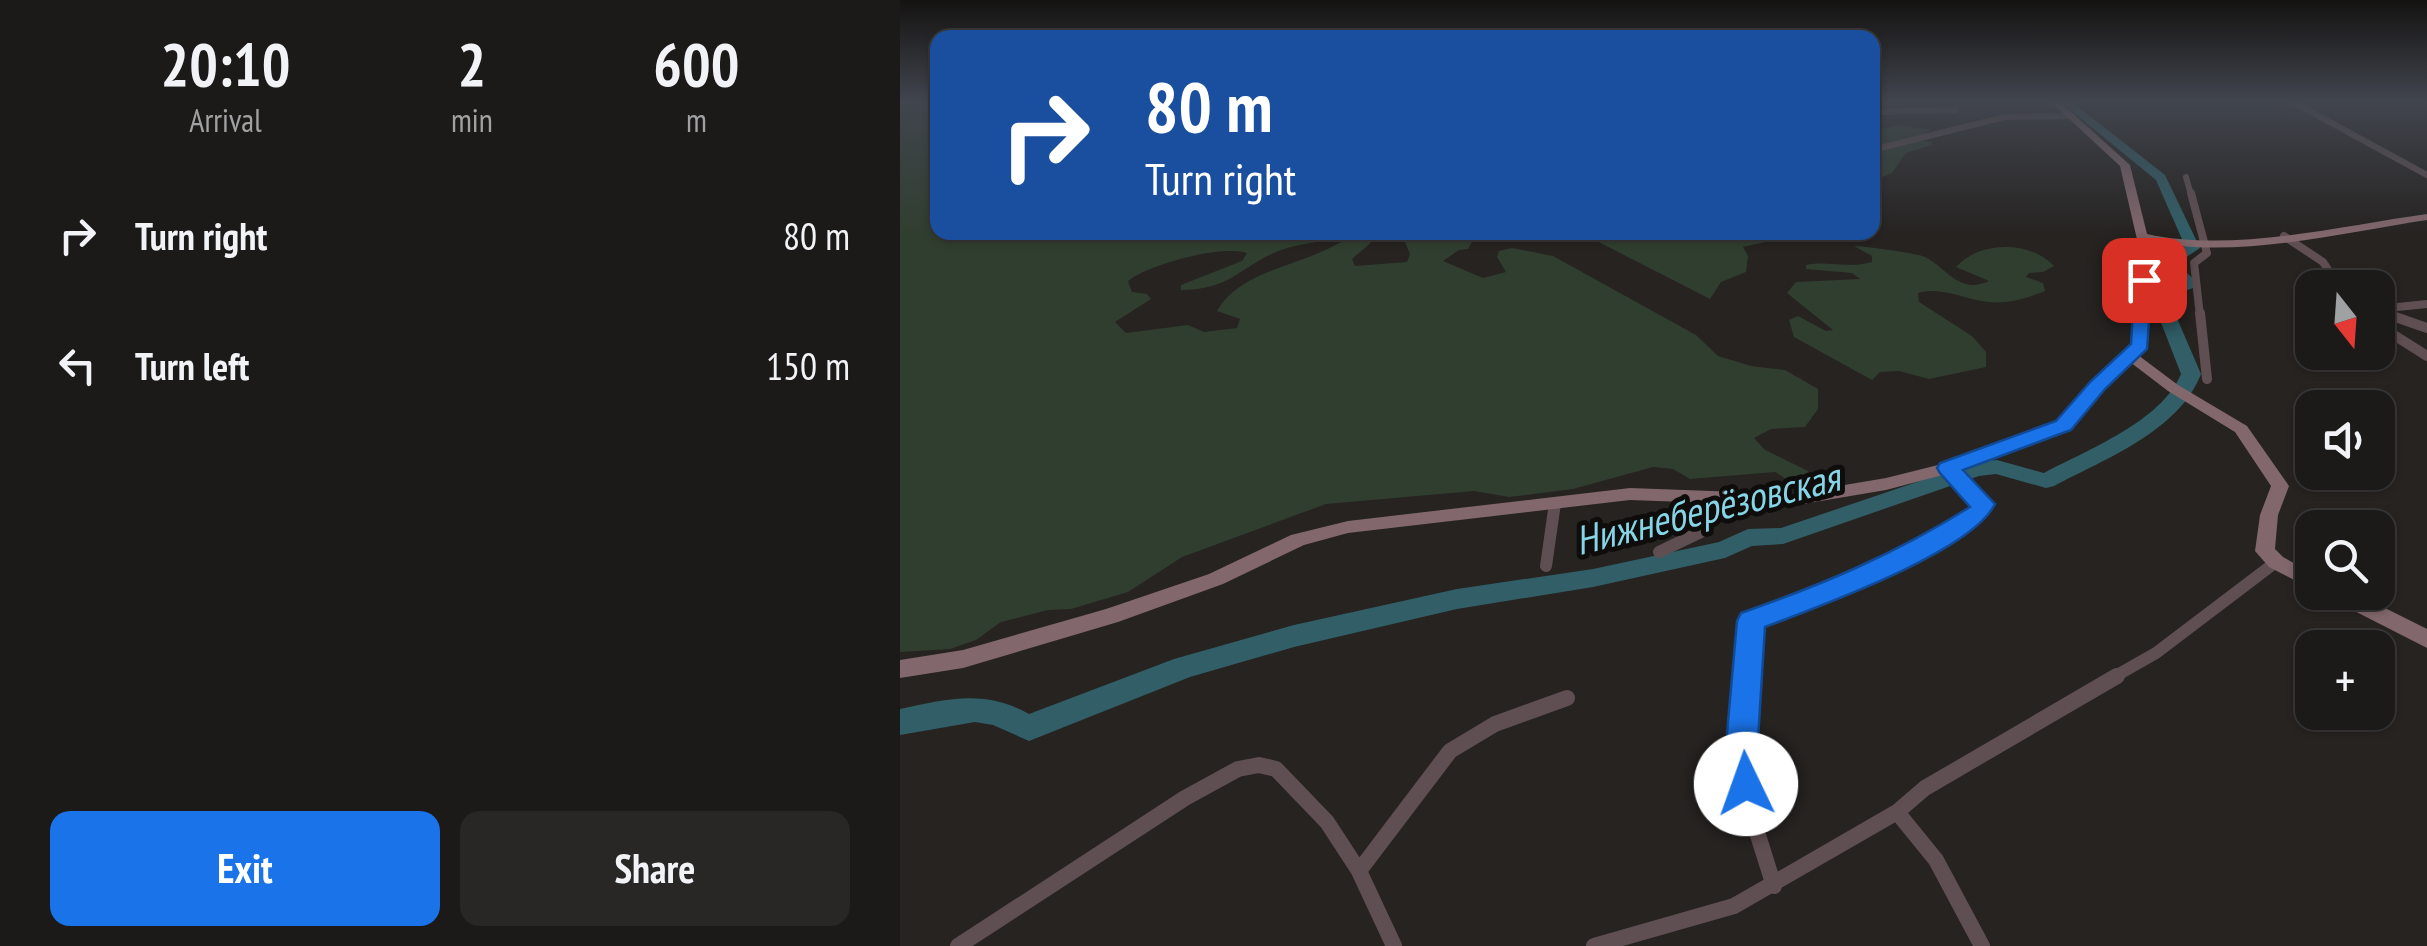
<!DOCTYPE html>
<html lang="en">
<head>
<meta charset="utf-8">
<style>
  :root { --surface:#1c1a19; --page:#292726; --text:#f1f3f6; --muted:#a0a1a2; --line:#3a3838; --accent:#1a73e8 }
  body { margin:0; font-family:"PT Sans Narrow",sans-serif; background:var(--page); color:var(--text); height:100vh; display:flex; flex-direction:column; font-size:38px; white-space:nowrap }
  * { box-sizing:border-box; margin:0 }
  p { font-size:32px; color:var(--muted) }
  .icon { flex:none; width:55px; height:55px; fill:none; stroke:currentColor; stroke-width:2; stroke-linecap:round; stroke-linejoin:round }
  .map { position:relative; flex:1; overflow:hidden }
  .side { display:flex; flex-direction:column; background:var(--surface); width:900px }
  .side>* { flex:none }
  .hud { position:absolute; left:30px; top:30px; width:950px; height:210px; border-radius:20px; box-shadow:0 2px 8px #0004,0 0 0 2px var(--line); background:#1a4fa0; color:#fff; overflow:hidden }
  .needle { width:65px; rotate:163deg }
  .controls { position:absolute; left:1395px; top:270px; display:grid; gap:20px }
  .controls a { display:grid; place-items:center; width:100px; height:100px; border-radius:20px; background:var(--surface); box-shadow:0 2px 8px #0004,0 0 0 2px var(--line); font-size:50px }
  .pin { position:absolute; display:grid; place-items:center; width:85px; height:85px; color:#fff; margin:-42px; border-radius:20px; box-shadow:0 5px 15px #0006 }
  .me { position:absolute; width:110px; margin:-55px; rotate:357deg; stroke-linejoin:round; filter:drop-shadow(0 0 8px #0008) }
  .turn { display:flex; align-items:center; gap:35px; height:210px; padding:0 50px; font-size:45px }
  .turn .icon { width:130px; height:130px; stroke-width:2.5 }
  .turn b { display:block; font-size:70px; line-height:85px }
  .eta { display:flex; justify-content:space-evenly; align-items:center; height:170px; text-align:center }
  .eta b { font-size:60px; font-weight:700; line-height:70px }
  .button { display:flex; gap:20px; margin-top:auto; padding:20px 50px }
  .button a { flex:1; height:115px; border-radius:20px; background:var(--accent); color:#fff; font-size:40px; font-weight:700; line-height:115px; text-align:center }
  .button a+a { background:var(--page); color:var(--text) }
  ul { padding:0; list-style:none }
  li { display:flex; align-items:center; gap:30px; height:130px; padding:0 50px }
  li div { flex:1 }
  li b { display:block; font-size:38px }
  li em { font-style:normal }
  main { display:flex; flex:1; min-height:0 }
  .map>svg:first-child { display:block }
  .green { fill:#303e2f }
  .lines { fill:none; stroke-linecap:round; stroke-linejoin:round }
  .river { fill:#325e67; fill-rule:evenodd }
  .street-far4 { stroke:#604f52; stroke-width:6 }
  .street-far3 { stroke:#604f52; stroke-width:8 }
  .street-far2 { stroke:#604f52; stroke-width:10 }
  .street-far1 { stroke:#604f52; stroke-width:12 }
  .street { stroke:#604f52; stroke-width:16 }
  .secondary { fill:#82676c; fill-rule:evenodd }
  .route { fill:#1a73e8; stroke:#114b97; stroke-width:2.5 }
  .labels { text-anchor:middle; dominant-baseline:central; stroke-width:10; stroke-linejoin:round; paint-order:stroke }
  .water-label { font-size:40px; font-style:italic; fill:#86d5e6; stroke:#0e0d0c }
</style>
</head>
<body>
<main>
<section class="side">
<div class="eta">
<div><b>20:10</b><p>Arrival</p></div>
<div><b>2</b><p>min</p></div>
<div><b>600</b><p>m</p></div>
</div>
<ul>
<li><svg class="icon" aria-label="right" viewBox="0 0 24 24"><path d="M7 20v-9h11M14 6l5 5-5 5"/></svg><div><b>Turn right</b></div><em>80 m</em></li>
<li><svg class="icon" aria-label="left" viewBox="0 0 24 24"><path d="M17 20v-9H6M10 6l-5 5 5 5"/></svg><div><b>Turn left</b></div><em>150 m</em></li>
</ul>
<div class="button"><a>Exit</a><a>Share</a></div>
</section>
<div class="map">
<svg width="1527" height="946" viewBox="0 0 1527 946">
  <rect width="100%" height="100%" fill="#262321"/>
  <path class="green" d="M 0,102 L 37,103 L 38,232 L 449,233 C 429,243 402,242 381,250 C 340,266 331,290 281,290 L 281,285 L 342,261 L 347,253 C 320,245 250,264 228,281 L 232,292 L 247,294 L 251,299 L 215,322 L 226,333 L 288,325 L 304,332 L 337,328 L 340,319 L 317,311 C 336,276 387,267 421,252 C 442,243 457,229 481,234 L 452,259 L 455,266 L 507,262 L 510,254 L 504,240 L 508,233 L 558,234 L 572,242 L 568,249 L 559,250 L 543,261 L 583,278 L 606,272 L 597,257 L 599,251 L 612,248 L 653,256 L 796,335 L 818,356 L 851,366 L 885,370 L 918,389 L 918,409 L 905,427 L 871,429 L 854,438 L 865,450 L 908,471 L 912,479 L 907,482 L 886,479 L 875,472 L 790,479 L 773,469 L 753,467 L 673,489 L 609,497 L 574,491 L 426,504 L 282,557 L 228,592 L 171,609 L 148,610 L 101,622 L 76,640 L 50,649 L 0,652 Z
    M 998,125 L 1032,130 L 1013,139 L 1032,142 L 1032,145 L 1006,153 L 992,173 L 973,181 L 972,131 Z
    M 878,232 L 879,239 L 843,247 L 848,256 L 846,272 L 821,282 L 810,299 L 681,233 Z
    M 954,246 C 962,246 1017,253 1025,257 C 1047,268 1059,295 1089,281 L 1056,267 C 1079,241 1130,240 1154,266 L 1143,272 L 1129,273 L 1126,277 L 1143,283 L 1145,291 C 1128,298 1108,304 1089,302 C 1064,300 1043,286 1018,293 L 1019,302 L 1072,336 L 1086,352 L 1086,367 L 1029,379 L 999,371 L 980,372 L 972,380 L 894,337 L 889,320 L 898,316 L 926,331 L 933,330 L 887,293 L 896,282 L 960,279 L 952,273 L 906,269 L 906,265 C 928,260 949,269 972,262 L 972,256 Z"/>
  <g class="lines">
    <path class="river" d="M 1161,102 L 1172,102 L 1265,175 L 1300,248 L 1276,264 L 1301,285 L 1277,294 L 1270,302 L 1301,374 C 1279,431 1205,459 1154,486 L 1146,488 L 1096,474 L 1079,476 L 883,544 L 852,546 L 825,558 L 693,587 L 557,609 L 394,647 L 290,677 L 129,741 L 93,725 L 75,722 L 0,735 L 0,709 C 47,699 85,689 129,714 L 274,659 L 394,625 L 557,589 L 693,569 L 819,542 L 848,529 L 881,528 L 1076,462 L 1097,460 L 1144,473 C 1187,450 1262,421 1281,374 L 1253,302 L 1265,287 L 1280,283 L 1258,264 L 1285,246 L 1256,180 Z"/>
    <path class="street-far4" d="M 1393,102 L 1527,175
      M 972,112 L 1055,110
      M 972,150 L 1105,117 L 1172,116
      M 1286,177 L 1291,195"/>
    <path class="street-far3" d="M 1291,193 L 1307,253 L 1294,263 L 1300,316
      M 1384,236 L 1423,262 L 1440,288
      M 1478,309 L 1527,304
      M 1478,311 L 1491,316"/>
    <path class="street-far2" d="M 1300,313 L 1307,379
      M 1484,313 L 1527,328
      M 1478,325 L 1527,356
      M 1048,468 L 1053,473"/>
    <path class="street-far1" d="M 759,552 L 805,530 L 825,498
      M 646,566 L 655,503
      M 847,678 L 851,621 C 935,590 1003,561 1079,512 L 1083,504 L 1050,470
      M 1212,678 L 1256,653 L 1376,562"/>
    <path class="street" d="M 847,676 L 841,756 L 851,813 L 874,886
      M 997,812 L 1025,788 L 1217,676
      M 459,871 L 550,751 L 595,724 L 667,698
      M 58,946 L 285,798 L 338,769 L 359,765 L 376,769 L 427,822 L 459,871 L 494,946
      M 694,946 L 834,906 L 997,812 L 1036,860 L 1082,946"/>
    <path class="secondary" d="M 1151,102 L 1160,102 L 1230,165 L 1247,234 C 1333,253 1439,226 1527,214 L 1527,220 C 1441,233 1333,260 1249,241 L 1247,345 L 1238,355 L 1278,385 L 1347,426 L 1389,486 L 1378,515 L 1375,549 L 1383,557 L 1412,573 L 1412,589 L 1369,567 L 1355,551 L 1360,515 L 1371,486 L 1335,432 L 1268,391 L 1230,362 L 1203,388 L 1170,428 L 1054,472 L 986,490 L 891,506 L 730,500 L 448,533 L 404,545 L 323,584 L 218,622 L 63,668 L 0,678 L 0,660 L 63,650 L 206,609 L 309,574 L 391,535 L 448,521 L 730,488 L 891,494 L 986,478 L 1042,464 L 1158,422 L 1193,382 L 1233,344 L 1239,248 L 1220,166 Z
      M 1424,592 L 1453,592 L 1527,629 L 1527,648 L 1427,597 Z"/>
  </g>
  <linearGradient id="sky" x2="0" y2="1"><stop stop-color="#151312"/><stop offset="0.43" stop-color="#41454e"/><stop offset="1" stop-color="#41454e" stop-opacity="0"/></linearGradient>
  <rect width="1527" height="235" fill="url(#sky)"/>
  <path class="route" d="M 1244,276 L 1252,280 L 1247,349 L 1205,389 L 1171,430 L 1063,470 L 1095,504 C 1072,552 917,607 865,627 L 857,756 L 862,784 L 858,795 L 846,800 L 834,795 L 825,756 L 837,621 L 841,613 C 924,584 995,554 1070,507 L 1040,473 L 1037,468 L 1040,463 L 1156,421 L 1191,381 L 1231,344 L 1235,280 Z"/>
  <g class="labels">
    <g class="water-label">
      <text transform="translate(807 508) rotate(-14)">Нижнеберёзовская</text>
    </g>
  </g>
</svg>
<div class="controls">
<a><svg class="needle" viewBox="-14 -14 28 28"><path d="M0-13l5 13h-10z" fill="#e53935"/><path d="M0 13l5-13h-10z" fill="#a0a1a2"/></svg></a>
<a><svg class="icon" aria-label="sound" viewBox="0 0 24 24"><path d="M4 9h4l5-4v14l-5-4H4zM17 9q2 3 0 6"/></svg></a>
<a><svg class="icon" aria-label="search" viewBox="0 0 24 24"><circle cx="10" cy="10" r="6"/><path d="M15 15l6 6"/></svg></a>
<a>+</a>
</div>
<div class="pin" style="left:1244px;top:280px;background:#d93025"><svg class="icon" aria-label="arrive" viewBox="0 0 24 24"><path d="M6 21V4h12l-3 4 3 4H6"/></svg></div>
<svg class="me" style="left:846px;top:784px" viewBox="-20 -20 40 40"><circle r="19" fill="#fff"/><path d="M0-13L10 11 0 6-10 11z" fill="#1a73e8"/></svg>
<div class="hud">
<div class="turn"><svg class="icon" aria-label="right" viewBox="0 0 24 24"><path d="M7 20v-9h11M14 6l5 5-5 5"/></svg><div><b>80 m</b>Turn right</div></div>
</div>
</div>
</main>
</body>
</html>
